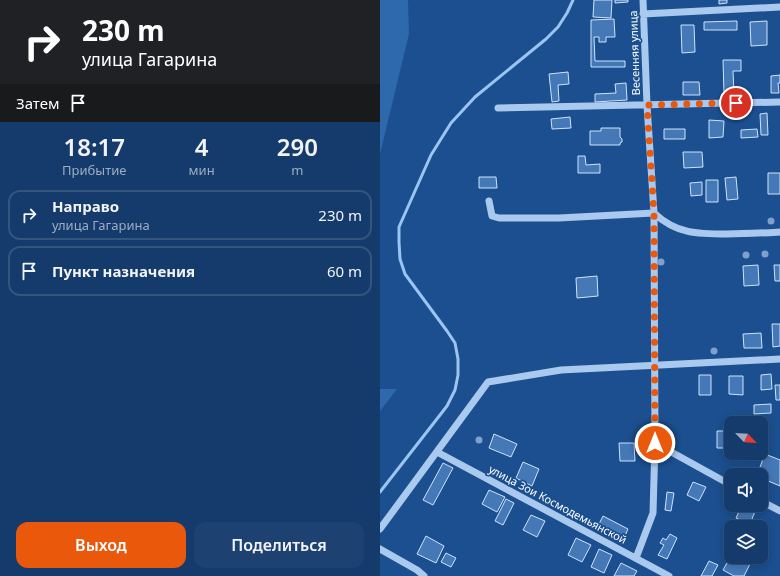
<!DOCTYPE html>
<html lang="ru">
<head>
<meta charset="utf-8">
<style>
  :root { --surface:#143b6b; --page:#1d4271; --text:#f1f3f6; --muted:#9dadc1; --line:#33557e; --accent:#ea580c }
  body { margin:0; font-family:"Noto Sans",sans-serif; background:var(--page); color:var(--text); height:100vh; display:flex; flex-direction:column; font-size:15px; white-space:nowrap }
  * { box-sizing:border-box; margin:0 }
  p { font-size:13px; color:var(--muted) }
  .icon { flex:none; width:22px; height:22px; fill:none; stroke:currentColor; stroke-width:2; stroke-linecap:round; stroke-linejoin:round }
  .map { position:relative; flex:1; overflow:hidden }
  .drawer { display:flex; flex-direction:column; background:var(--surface); width:380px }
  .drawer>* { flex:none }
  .top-card { background:#202124; color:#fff; overflow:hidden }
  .needle { width:26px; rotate:115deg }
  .fabs { position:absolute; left:344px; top:416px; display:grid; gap:8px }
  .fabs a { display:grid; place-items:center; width:44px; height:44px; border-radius:8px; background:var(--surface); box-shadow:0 2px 10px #0003,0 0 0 1px var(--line); font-size:20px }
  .pin { position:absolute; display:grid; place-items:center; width:34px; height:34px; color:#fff; margin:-17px; border:2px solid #fff; border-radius:50%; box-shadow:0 1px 4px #0007 }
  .me { position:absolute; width:44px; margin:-22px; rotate:0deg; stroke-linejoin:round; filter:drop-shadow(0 0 3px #0008) }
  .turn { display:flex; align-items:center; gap:14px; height:84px; padding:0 16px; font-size:18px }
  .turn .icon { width:52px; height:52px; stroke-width:2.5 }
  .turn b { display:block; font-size:28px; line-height:34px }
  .then { display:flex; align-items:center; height:38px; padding:0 16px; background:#0003; gap:8px; font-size:15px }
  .eta { display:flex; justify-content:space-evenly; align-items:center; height:68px; text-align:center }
  .eta b { font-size:24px; font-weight:600; line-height:28px }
  .action { display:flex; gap:8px; margin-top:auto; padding:8px 16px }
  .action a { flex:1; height:46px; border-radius:12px; background:var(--accent); color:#fff; font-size:16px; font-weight:600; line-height:46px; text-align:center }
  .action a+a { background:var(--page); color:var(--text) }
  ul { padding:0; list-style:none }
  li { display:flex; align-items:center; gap:12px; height:50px; margin:0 8px 6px; padding:0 8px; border:2px solid var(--line); border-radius:12px }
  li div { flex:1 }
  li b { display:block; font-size:15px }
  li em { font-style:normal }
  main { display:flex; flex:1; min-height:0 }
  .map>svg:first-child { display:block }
  .green { fill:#2e69ad }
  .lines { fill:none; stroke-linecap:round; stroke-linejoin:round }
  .stream { stroke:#9cc4f0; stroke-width:3 }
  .building { fill:#4478b7; stroke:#cfe3fa }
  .minor { stroke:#a9c9ee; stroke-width:7 }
  .tree { fill:#7ea0ca }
  .route { stroke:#ea580c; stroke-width:7; stroke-dasharray:0 12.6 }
  .labels { text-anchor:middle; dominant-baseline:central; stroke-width:3.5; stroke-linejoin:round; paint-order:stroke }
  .street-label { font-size:11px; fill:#fff; stroke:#1b4f8f }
</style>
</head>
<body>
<main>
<section class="drawer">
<div class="top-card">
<div class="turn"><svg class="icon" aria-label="right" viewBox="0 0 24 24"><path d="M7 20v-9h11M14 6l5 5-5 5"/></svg><div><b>230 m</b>улица Гагарина</div></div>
<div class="then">Затем<svg class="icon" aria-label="arrive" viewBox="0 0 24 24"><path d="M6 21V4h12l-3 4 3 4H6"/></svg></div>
</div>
<div class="eta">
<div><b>18:17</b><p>Прибытие</p></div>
<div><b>4</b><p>мин</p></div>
<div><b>290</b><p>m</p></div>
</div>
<ul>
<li><svg class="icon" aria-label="right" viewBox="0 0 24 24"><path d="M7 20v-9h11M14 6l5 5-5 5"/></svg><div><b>Направо</b><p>улица Гагарина</p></div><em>230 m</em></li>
<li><svg class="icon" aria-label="arrive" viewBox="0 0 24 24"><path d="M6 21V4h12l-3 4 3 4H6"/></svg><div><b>Пункт назначения</b></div><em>60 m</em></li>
</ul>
<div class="action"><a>Выход</a><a>Поделиться</a></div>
</section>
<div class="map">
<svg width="400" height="576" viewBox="0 0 400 576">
  <rect width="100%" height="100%" fill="#1b4f8f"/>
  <path class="green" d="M 0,0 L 28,0 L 29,34 L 0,154 Z
    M 0,389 L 17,389 L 0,411 Z"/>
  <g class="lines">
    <path class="stream" d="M 0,492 L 67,406 L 75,390 L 78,375 L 78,359 L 75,343 L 67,331 L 25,274 L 20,259 L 19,242 L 19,227 L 51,155 L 71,123 L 95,97 L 166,39 L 178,27 L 187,13 L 193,0"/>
  </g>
  <path class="building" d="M 214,0 L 232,0 L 231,18 L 213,17 Z
    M 235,0 L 248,0 L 248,2 L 235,3 Z
    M 339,0 L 347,0 L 347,3 L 339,4 Z
    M 234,19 L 235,37 L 226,37 L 226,42 L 219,42 L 219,37 L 214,37 L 215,61 L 245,61 L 245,67 L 211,67 L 211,20 Z
    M 357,21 L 357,30 L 324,30 L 324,22 Z
    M 387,21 L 387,45 L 371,46 L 370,22 Z
    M 301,25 L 314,25 L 315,52 L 302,53 Z
    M 343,60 L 361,60 L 361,71 L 353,71 L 354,93 L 344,94 Z
    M 188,72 L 189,84 L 178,85 L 179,101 L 172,102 L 169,74 Z
    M 400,75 L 400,83 L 398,83 L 399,93 L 391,93 L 391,76 Z
    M 303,82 L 319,82 L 320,95 L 303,95 Z
    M 246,83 L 247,100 L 215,102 L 215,94 L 236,93 L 235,84 Z
    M 387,113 L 388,135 L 381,135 L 380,114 Z
    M 190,117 L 191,128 L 172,129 L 171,119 Z
    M 329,120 L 344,121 L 343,137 L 329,138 Z
    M 221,128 L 240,128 L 240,137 L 242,139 L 242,142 L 240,143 L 240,145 L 210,145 L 210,131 L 221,131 Z
    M 284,129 L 305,129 L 305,139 L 284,139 Z
    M 377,129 L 378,137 L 361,138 L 361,130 Z
    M 303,152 L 322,152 L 323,167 L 304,168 Z
    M 198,156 L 205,156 L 206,165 L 220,164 L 220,173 L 198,173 Z
    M 388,173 L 400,173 L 400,194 L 388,194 Z
    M 99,177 L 116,177 L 117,188 L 99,188 Z
    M 356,177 L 358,199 L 347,200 L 345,178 Z
    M 326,180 L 338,180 L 338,202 L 326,202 Z
    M 322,182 L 322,195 L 311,196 L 310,183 Z
    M 378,265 L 379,285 L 364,286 L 363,266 Z
    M 394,265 L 400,265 L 400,281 L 395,281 Z
    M 217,276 L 218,296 L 197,298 L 196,278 Z
    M 392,324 L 400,324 L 400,346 L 393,347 Z
    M 381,333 L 382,348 L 364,348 L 363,334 Z
    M 391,374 L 392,389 L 381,390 L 381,375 Z
    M 319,375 L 331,375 L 331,395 L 319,395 Z
    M 349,376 L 363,376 L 363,395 L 349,394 Z
    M 395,385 L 400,385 L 400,400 L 396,400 Z
    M 391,404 L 391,413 L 374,414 L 374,405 Z
    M 337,431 L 349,431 L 349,448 L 337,448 Z
    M 114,434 L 137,444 L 131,457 L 109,448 Z
    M 239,443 L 254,443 L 255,461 L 240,461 Z
    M 385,454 L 400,460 L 400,486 L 381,478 L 381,475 L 377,475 Z
    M 143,462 L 159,469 L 152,486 L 136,478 Z
    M 63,463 L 73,468 L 53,505 L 43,500 Z
    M 313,482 L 326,487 L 319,501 L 307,495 Z
    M 109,490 L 125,497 L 117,512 L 102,504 Z
    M 287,492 L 294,493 L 291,511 L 285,510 Z
    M 126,499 L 134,503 L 123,525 L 115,521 Z
    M 362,505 L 366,505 L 376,509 L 370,524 L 356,518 Z
    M 151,515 L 165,521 L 157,537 L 143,530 Z
    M 223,516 L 248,529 L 244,538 L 219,524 Z
    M 290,534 L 297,538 L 287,559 L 278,555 L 284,545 L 280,543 L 283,538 L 286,540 Z
    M 46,536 L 64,546 L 56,563 L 37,554 Z
    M 196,538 L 211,545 L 202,562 L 188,555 Z
    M 219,549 L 232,555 L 224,573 L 211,567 Z
    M 66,553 L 76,558 L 71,567 L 61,562 Z
    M 351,556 L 351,557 L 358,557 L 370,564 L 364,576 L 354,576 L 343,570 Z
    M 329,561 L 338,565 L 332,576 L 321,576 Z
    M 241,563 L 257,571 L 254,576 L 234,576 Z"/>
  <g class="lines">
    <path class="minor" d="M 263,14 L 400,7
      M 118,108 L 400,102
      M 109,201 L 112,216 L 119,218 L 179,218 L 274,213
      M 274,213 C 296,234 318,234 347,234 C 365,234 382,233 400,232
      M 275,443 L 351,485
      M 57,452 L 289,576
      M 381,501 L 400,511
      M 0,529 L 108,382 L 181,370 L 400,359
      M 0,549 L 37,570 L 44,576
      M 256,558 L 273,513 L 275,443 L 274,213 L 267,105 L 263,0"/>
  </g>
  <g class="tree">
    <circle cx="391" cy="221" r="3.5"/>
    <circle cx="385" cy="254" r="3.5"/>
    <circle cx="366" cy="255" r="3.5"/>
    <circle cx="281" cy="262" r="3.5"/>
    <circle cx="334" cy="351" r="3.5"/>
    <circle cx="99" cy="440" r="3.5"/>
  </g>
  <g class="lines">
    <path class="route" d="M 275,443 L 274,213 L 267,105 L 356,103"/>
  </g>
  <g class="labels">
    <g class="street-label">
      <text transform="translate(254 53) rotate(-92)">Весенняя улица</text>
      <text transform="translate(178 504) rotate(28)">улица Зои Космодемьянской</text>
    </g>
  </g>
</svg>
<div class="fabs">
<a><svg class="needle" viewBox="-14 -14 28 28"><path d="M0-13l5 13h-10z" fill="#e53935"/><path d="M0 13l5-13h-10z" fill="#9dadc1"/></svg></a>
<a><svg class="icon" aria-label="sound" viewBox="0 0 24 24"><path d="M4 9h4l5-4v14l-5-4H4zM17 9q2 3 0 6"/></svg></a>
<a><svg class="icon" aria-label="layers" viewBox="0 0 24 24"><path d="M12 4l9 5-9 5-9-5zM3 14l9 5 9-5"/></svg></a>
</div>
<div class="pin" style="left:356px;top:103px;background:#d93025"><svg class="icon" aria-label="arrive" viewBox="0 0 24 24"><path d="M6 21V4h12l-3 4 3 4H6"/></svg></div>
<svg class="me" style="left:275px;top:443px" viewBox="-20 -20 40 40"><circle r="17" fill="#ea580c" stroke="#fff" stroke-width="3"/><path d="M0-11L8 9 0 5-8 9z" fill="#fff"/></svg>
</div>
</main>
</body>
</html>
